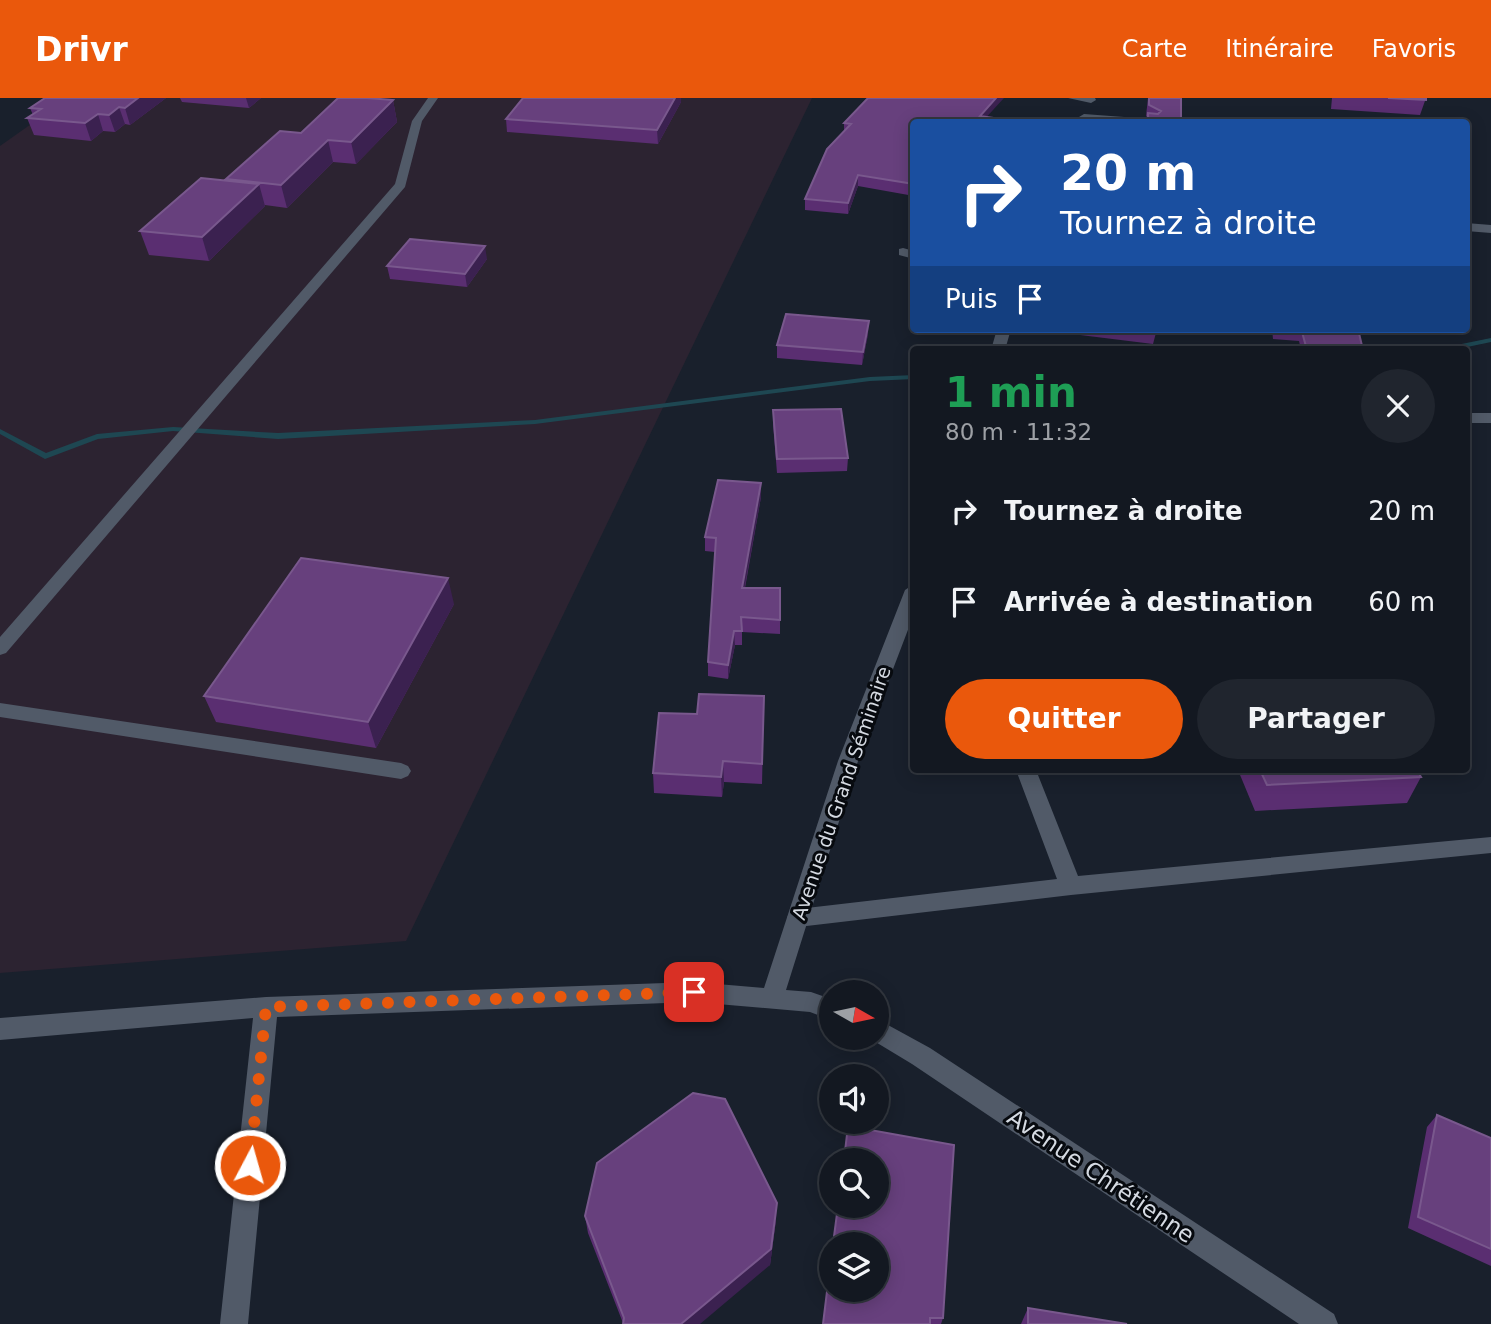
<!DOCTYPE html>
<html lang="fr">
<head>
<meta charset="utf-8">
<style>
  :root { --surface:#131821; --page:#20252e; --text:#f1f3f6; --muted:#9da0a5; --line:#32373f; --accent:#ea580c }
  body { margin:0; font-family:"DejaVu Sans",sans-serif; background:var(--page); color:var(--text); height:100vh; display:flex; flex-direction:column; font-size:26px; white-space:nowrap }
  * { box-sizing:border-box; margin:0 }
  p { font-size:23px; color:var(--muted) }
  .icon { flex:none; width:38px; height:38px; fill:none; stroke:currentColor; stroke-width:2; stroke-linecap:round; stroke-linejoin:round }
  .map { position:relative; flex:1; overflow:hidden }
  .side { position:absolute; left:910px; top:248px; width:560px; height:427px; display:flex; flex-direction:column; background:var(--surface); border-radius:7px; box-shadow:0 4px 18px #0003,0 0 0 2px var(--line) }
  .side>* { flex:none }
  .banner { position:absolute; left:910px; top:21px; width:560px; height:214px; border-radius:7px; box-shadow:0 4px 18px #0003,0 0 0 2px var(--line); background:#1a4fa0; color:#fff; overflow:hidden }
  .needle { width:46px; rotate:99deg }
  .buttons { position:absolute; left:819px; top:882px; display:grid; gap:14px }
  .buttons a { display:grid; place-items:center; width:70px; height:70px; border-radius:50%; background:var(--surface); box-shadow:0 4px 18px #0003,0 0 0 2px var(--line); font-size:35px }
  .pin { position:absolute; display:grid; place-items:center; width:60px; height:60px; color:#fff; margin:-30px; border-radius:14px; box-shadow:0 4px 10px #0006 }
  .me { position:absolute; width:77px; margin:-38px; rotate:6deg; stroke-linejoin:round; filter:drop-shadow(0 0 5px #0008) }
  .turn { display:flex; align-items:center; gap:24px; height:147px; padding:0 35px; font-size:32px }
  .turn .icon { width:91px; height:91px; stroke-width:2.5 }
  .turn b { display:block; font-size:49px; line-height:60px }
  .then { display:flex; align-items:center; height:66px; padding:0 35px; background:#0003; gap:14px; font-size:26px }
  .round { display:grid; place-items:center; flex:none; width:74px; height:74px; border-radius:37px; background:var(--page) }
  .summary { display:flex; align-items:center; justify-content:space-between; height:119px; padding:0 35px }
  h1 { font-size:42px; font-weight:600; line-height:52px; color:#1e9e55 }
  .button { display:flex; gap:14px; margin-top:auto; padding:14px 35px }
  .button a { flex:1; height:80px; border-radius:42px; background:var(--accent); color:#fff; font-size:28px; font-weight:600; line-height:80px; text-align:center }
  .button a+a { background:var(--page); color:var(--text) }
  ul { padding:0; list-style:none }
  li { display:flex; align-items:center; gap:21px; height:91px; padding:0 35px }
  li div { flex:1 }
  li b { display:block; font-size:26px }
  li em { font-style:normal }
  header { display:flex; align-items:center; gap:42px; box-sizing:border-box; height:98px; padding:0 35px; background:var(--accent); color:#fff }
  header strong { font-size:33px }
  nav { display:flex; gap:38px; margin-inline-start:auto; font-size:24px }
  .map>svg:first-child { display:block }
  .medical { fill:#2c2331 }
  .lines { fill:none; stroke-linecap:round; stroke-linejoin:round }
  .stream { fill:#1e4752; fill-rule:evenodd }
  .service { fill:#515a68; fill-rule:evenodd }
  .minor { fill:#515a68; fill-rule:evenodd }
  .wall { fill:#5a2e71 }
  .shaded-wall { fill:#3b2150 }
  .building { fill:#67407d; stroke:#79588d; stroke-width:2 }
  .route { stroke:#ea580c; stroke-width:12; stroke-dasharray:0 21.6 }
  .labels { text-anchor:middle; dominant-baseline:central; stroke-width:6; stroke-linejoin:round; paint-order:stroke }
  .street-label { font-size:19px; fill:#d5dae2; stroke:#070a0f }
  .near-street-label { font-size:23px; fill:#d5dae2; stroke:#070a0f }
</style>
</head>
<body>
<header>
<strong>Drivr</strong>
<nav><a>Carte</a><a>Itinéraire</a><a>Favoris</a></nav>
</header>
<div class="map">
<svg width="1491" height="1226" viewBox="0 0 1491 1226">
  <rect width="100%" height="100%" fill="#19202c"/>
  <path class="medical" d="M 68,0 L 812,0 L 406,843 L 0,875 L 0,48 Z"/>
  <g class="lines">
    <path class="stream" d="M 1491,240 L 1491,244 L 1453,252 L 1438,252 L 1442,250 Z
      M 914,277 L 914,281 L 870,283 L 535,326 L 278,341 L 173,333 L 98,341 L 45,361 L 0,336 L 0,331 L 46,355 L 97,336 L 173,329 L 278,335 L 535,322 L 870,279 Z"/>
    <path class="service" d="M 0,605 L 401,665 L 408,668 L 411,673 L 408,678 L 401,681 L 0,619 Z
      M 1016,672 L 1036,672 L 1078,778 L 1491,739 L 1491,755 L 1071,797 L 798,829 L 790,827 L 787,820 L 790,813 L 798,811 L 1057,781 Z"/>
    <path class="minor" d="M 428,0 L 438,0 L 422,23 L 405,89 L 6,555 L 0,557 L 0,539 L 395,86 L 412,23 Z
      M 1068,0 L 1095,0 L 1096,2 L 1091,5 Z
      M 1084,16 L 1151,21 L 1156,24 L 1080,21 L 1079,19 Z
      M 1466,125 L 1491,127 L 1491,135 L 1466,133 Z
      M 903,150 L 914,153 L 914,161 L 899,157 L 899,151 Z
      M 997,231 L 1011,231 L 1005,252 L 991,252 Z
      M 1466,315 L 1491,315 L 1491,325 L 1466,325 Z
      M 914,486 L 914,516 L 858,663 L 786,892 L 811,894 L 831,901 L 831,922 L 810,914 L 694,904 L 277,919 L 248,1226 L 220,1226 L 253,920 L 0,942 L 0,920 L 266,899 L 694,884 L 764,890 L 838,663 L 905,492 Z
      M 877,921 L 930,950 L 1334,1216 L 1338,1226 L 1299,1226 L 912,966 L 869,940 L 877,940 Z"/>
  </g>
  <path class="wall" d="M 166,0 L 130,27 L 125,26 L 115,34 L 103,33 L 91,43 L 34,37 L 27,20 L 33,17 L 30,10 Z
    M 180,0 L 261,0 L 249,10 L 182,4 Z
    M 1148,0 L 1181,0 L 1181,24 L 1146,24 L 1147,19 L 1146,18 Z
    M 1332,0 L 1426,0 L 1420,17 L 1331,11 Z
    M 393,2 L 397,24 L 356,66 L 333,64 L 287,110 L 265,107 L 265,108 L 209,163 L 149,157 L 140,133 L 227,83 L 301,35 Z
    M 681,4 L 658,46 L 507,34 L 506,21 Z
    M 987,19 L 1007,22 L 1006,24 L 914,24 L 914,98 L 858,88 L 848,116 L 805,112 L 805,101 L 844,34 L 844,25 Z
    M 487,161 L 467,189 L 390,181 L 387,168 Z
    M 1065,231 L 1157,231 L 1153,246 L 1064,235 Z
    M 1272,231 L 1358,231 L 1363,252 L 1301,252 L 1299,243 L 1273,241 Z
    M 868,236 L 862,267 L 777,260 L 777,247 Z
    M 773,312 L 848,360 L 847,373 L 777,375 L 773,326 Z
    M 761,385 L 761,399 L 745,490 L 780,522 L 780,536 L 742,534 L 742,547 L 735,547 L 728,581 L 708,578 L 708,564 L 715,454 L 705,453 L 705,439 Z
    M 454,506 L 376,650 L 216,624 L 204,598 Z
    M 764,598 L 762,686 L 724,684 L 722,699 L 654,695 L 653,675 L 697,616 Z
    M 1238,672 L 1417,672 L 1421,679 L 1407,705 L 1255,713 Z
    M 1437,1017 L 1491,1040 L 1491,1168 L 1408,1130 L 1427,1029 Z
    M 585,1118 L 776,1122 L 770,1167 L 623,1225 L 588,1135 Z
    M 831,1161 L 943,1220 L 941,1226 L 823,1226 Z
    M 1028,1210 L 1127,1226 L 1021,1226 Z"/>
  <path class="shaded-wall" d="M 138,0 L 166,0 L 130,27 L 125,10 Z
    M 246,0 L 261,0 L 249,10 Z
    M 675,0 L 681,0 L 681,4 L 658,46 L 657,32 Z
    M 996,0 L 1004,0 L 982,24 L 980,18 Z
    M 393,2 L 397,24 L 356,66 L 351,44 Z
    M 119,9 L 125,26 L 115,34 L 109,17 Z
    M 98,16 L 103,33 L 91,43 L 85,25 Z
    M 328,42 L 333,64 L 287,110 L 281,87 Z
    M 858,77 L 858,88 L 848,116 L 848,105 Z
    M 259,86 L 265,108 L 209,163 L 202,139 Z
    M 485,148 L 487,161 L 467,189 L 465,176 Z
    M 869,223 L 868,236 L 862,267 L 863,254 Z
    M 761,385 L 761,399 L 742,504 L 742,490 Z
    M 448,480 L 454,506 L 376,650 L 368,624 Z
    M 734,533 L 735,547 L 728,581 L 728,567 Z
    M 723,663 L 724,684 L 722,699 L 721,679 Z
    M 777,1105 L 776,1122 L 770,1167 L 700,1226 L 681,1226 Z"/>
  <path class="building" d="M 45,0 L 138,0 L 125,10 L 119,9 L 109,17 L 98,16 L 85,25 L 27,20 L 41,11 L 30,10 Z
    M 338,0 L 367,0 L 393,2 L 351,44 L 328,42 L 281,87 L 226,81 L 280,33 L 301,35 Z
    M 523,0 L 675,0 L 657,32 L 506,21 Z
    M 868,0 L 996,0 L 980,18 L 1007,22 L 1005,24 L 914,24 L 914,86 L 858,77 L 848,105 L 805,101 L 827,51 L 851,26 L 844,25 Z
    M 1149,0 L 1181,0 L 1181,24 L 1148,24 L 1148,15 L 1158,16 L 1161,13 L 1149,7 Z
    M 1388,0 L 1426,0 L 1426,2 Z
    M 201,80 L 259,86 L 202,139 L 140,133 Z
    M 410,141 L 485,148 L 465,176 L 387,168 Z
    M 786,216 L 869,223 L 863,254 L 777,247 Z
    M 1276,231 L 1358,231 L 1363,252 L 1307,252 L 1302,234 Z
    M 841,311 L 848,360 L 777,361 L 773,312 Z
    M 718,382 L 761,385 L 742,490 L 780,490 L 780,522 L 741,519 L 742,533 L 734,533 L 728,567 L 708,564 L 716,440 L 705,439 Z
    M 301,460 L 448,480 L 368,624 L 204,598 Z
    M 699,596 L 764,598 L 762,666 L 723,663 L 721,679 L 653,675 L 659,615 L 697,616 Z
    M 1260,672 L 1417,672 L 1421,679 L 1267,687 Z
    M 693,995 L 725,1001 L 777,1105 L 771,1151 L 681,1226 L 623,1226 L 624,1220 L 585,1118 L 597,1065 Z
    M 1437,1017 L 1491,1040 L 1491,1151 L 1418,1119 Z
    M 848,1028 L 954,1047 L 943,1220 L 930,1220 L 930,1226 L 823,1226 L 831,1161 L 831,1192 L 877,1192 L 877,1146 L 833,1146 L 838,1108 L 877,1108 L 877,1062 L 844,1062 Z
    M 1028,1210 L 1127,1226 L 1028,1226 Z"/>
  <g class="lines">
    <path class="route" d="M 250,1067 L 266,909 L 694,894"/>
  </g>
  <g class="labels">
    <g class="street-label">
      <text transform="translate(841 695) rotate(-71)">Avenue du Grand Séminaire</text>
    </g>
    <g class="near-street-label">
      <text transform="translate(1101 1078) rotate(34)">Avenue Chrétienne</text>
    </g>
  </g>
</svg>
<div class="buttons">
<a><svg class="needle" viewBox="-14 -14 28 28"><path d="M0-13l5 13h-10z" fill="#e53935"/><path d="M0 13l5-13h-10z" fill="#9da0a5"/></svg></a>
<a><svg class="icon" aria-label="sound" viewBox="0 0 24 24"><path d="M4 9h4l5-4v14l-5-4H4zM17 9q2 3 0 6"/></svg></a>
<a><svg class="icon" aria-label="search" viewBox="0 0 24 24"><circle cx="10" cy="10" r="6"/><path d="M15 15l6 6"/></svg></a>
<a><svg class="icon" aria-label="layers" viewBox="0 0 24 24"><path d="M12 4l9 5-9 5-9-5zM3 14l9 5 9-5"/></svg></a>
</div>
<div class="pin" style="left:694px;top:894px;background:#d93025"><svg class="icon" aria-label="arrive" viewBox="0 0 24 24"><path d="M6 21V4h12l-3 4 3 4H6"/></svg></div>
<svg class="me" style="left:250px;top:1067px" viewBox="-20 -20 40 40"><circle r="17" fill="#ea580c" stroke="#fff" stroke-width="3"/><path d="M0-11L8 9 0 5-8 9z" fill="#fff"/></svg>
<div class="banner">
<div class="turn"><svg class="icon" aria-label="right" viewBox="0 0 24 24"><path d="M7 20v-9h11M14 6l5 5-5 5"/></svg><div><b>20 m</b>Tournez à droite</div></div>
<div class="then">Puis<svg class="icon" aria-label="arrive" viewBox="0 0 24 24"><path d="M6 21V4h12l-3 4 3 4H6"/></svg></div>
</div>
<section class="side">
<div class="summary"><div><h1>1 min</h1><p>80 m · 11:32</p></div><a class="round"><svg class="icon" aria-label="close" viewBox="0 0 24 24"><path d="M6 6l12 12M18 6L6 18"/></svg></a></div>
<ul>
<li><svg class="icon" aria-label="right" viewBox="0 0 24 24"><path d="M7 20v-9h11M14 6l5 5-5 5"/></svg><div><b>Tournez à droite</b></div><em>20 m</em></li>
<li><svg class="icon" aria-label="arrive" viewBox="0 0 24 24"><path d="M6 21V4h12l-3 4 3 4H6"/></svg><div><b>Arrivée à destination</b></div><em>60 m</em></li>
</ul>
<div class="button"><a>Quitter</a><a>Partager</a></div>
</section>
</div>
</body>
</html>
